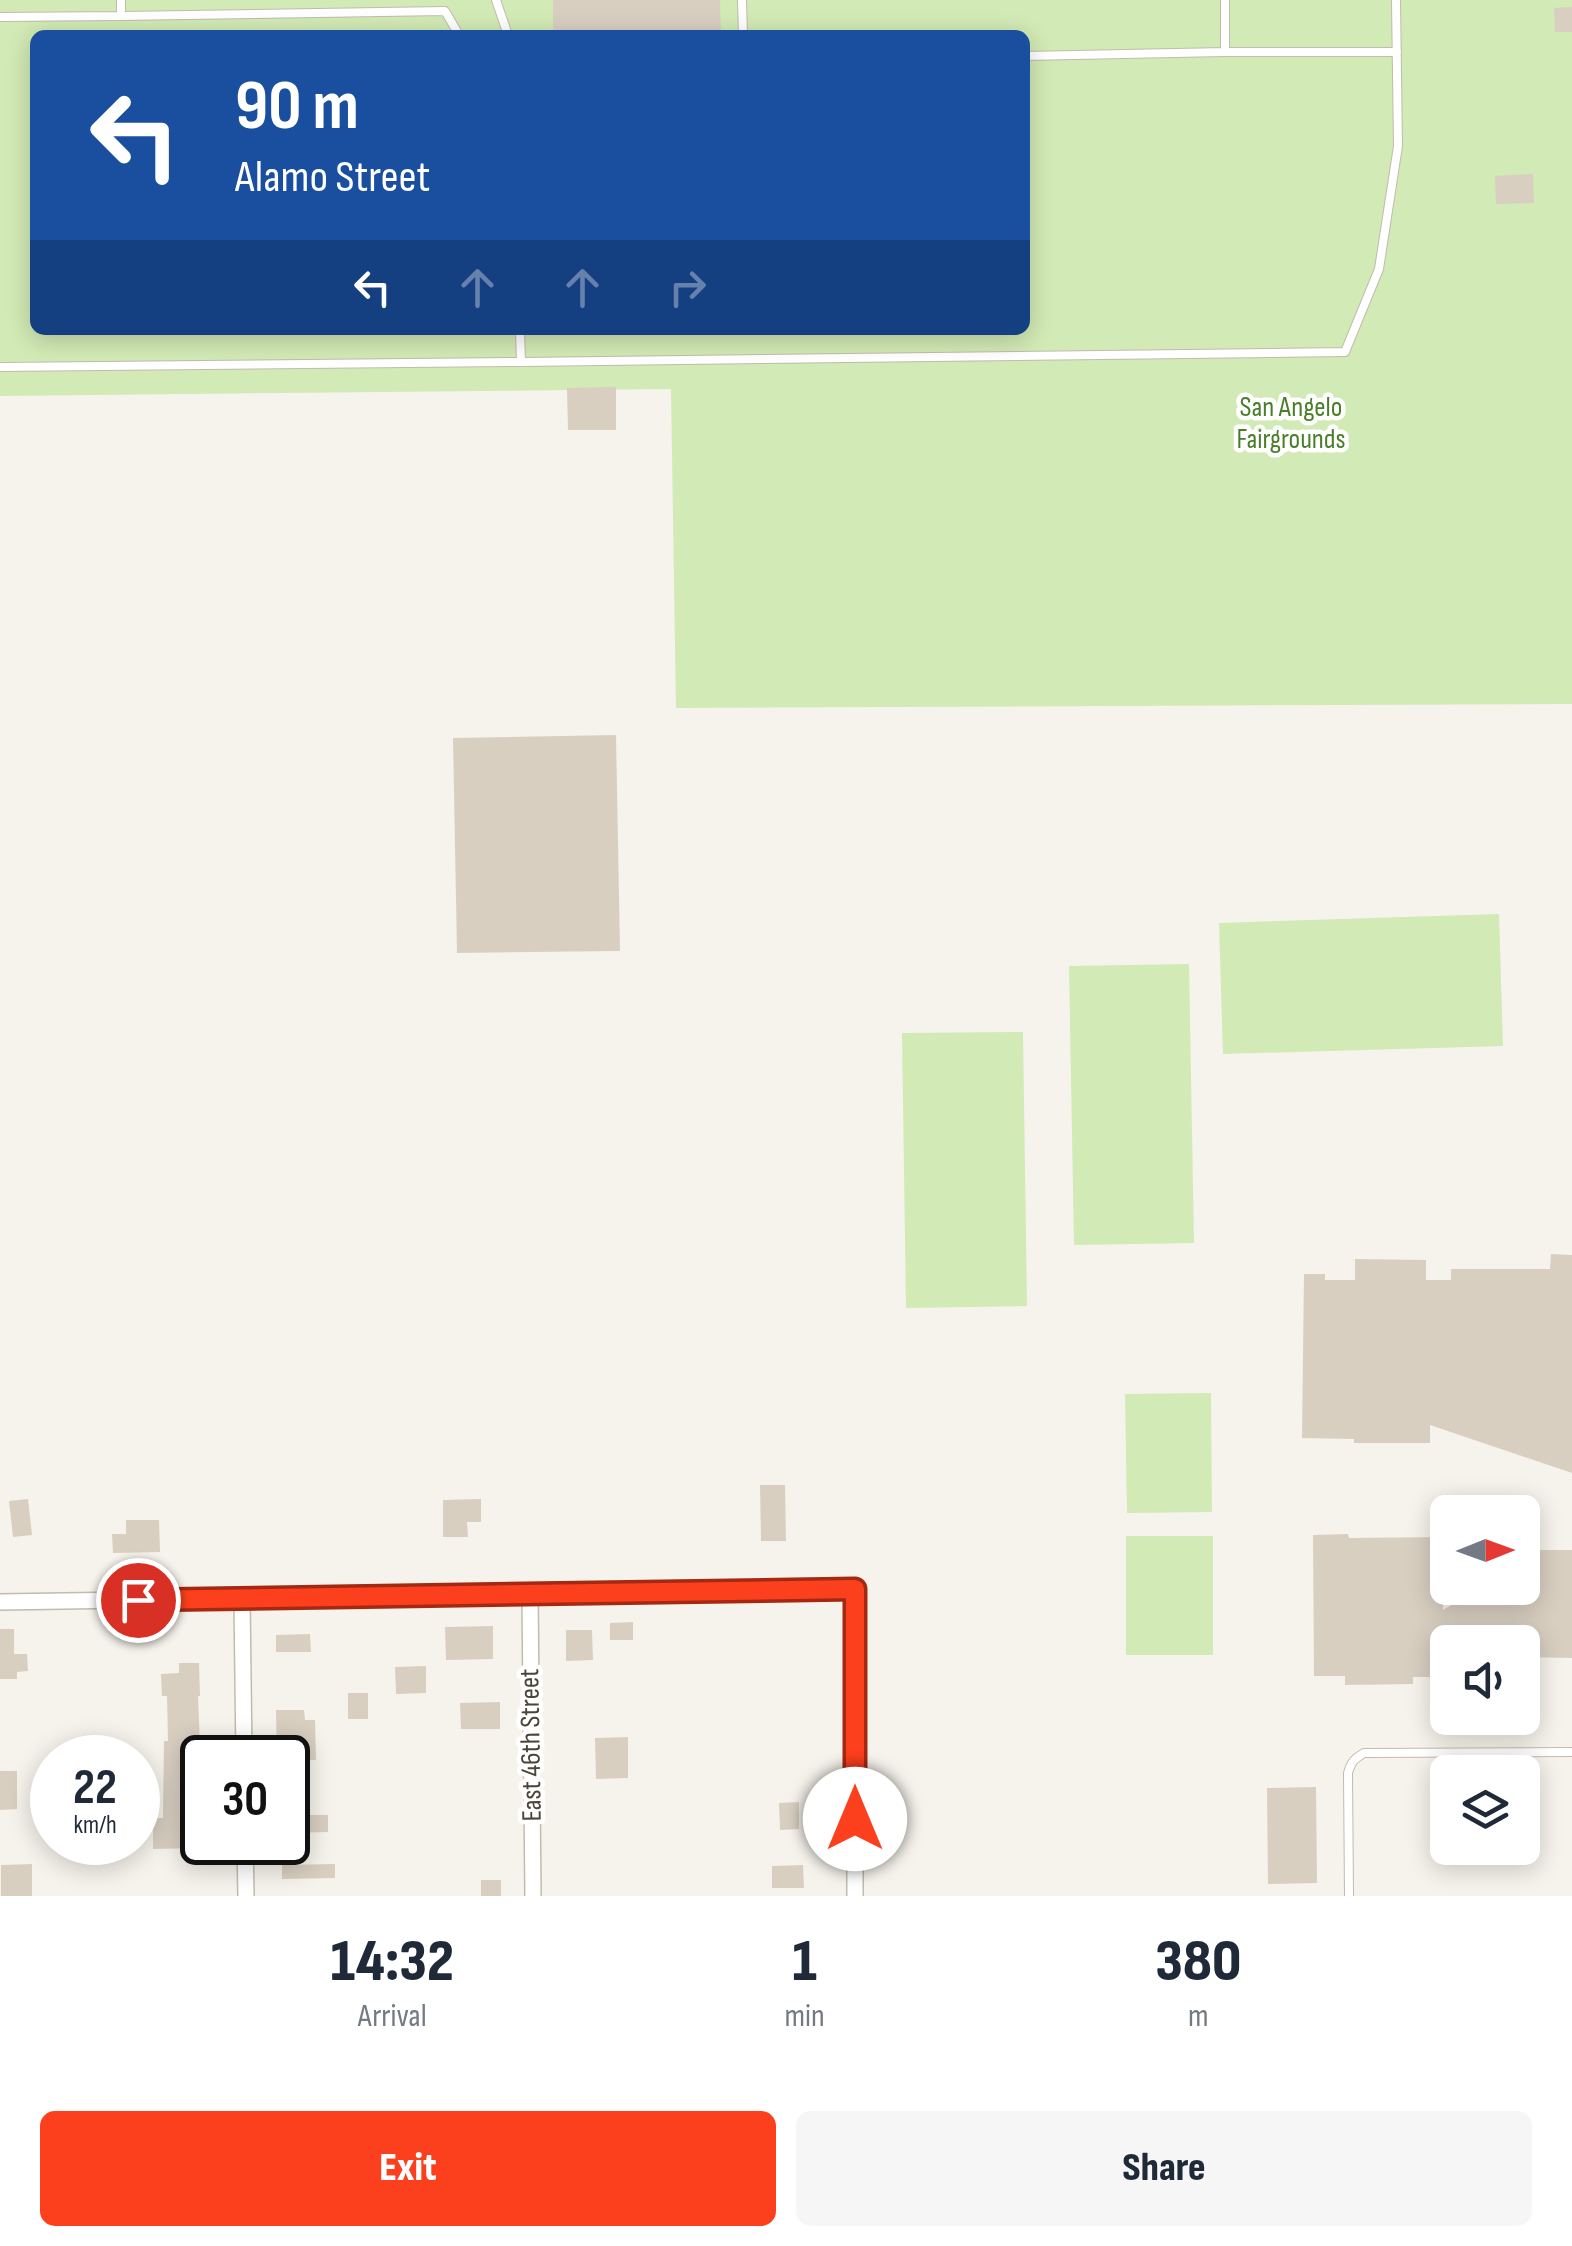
<!DOCTYPE html>
<html lang="en">
<head>
<meta charset="utf-8">
<style>
  :root { --surface:#fff; --page:#f6f6f7; --text:#1f2937; --muted:#747a83; --accent:#fc3f1d }
  body { margin:0; font-family:"Sofia Sans Condensed",sans-serif; background:var(--page); color:var(--text); height:100vh; display:flex; flex-direction:column; font-size:38px; white-space:nowrap }
  * { box-sizing:border-box; margin:0 }
  p { font-size:32px; color:var(--muted) }
  .icon { flex:none; width:55px; height:55px; fill:none; stroke:currentColor; stroke-width:2; stroke-linecap:round; stroke-linejoin:round }
  .map { position:relative; height:1896px; overflow:hidden }
  .sheet { display:flex; flex-direction:column; background:var(--surface); flex:1 }
  .sheet>* { flex:none }
  .hud { position:absolute; left:30px; top:30px; width:1000px; height:305px; border-radius:15px; box-shadow:0 5px 25px #0003; background:#1a4fa0; color:#fff; overflow:hidden }
  .needle { width:65px; rotate:89deg }
  .fabs { position:absolute; left:1430px; top:1495px; display:grid; gap:20px }
  .fabs a { display:grid; place-items:center; width:110px; height:110px; border-radius:15px; background:var(--surface); box-shadow:0 5px 25px #0003; font-size:50px }
  .speed { position:absolute; left:30px; top:1735px; display:flex; gap:20px; font-size:50px; font-weight:700; text-align:center }
  .speed>* { display:grid; place-content:center; width:130px; height:130px; border-radius:50%; background:var(--surface); box-shadow:0 5px 25px #0003; line-height:1 }
  .speed small { font-size:25px; font-weight:400 }
  .speed .limit { border:5px solid #111; border-radius:15px; background:#fff; color:#111 }
  .pin { position:absolute; display:grid; place-items:center; width:85px; height:85px; color:#fff; margin:-42px; border:5px solid #fff; border-radius:50%; box-shadow:0 2px 10px #0007 }
  .me { position:absolute; width:110px; margin:-55px; rotate:0deg; stroke-linejoin:round; filter:drop-shadow(0 0 8px #0008) }
  .turn { display:flex; align-items:center; gap:35px; height:210px; padding:0 40px; font-size:45px }
  .turn .icon { width:130px; height:130px; stroke-width:2.5 }
  .turn b { display:block; font-size:70px; line-height:85px }
  .lanes { display:flex; align-items:center; height:95px; padding:0 40px; background:#0003; justify-content:center; gap:50px; direction:ltr }
  .lanes .off { opacity:.35 }
  .eta { display:flex; justify-content:space-evenly; align-items:center; height:170px; text-align:center }
  .eta b { font-size:60px; font-weight:800; line-height:70px }
  .cta { display:flex; gap:20px; margin-top:auto; padding:20px 40px }
  .cta a { flex:1; height:115px; border-radius:15px; background:var(--accent); color:#fff; font-size:40px; font-weight:800; line-height:115px; text-align:center }
  .cta a+a { background:var(--page); color:var(--text) }
  .map>svg:first-child { display:block }
  .green { fill:#d2eab5; fill-rule:evenodd }
  .building { fill:#d8cfc1 }
  .lines { fill:none; stroke-linecap:round; stroke-linejoin:round }
  .lane-casing { stroke:#c2bbae; stroke-width:10 }
  .street-casing { stroke:#c2bbae; stroke-width:18 }
  .lane { stroke:#fff; stroke-width:8 }
  .street { stroke:#fff; stroke-width:15 }
  .route-casing { stroke:#a42913; stroke-width:25 }
  .route { stroke:#fc3f1d; stroke-width:18 }
  .labels { text-anchor:middle; dominant-baseline:central; stroke-width:9; stroke-linejoin:round; paint-order:stroke }
  .park-label { font-size:28px; fill:#4a7f2a; stroke:#fff }
  .street-label { font-size:28px; fill:#4b4439; stroke:#fff }
</style>
</head>
<body>
<div class="map">
<svg width="1572" height="1896" viewBox="0 0 1572 1896">
  <rect width="100%" height="100%" fill="#f6f3ec"/>
  <path class="green" d="M 0,0 L 1572,0 L 1572,704 L 676,708 L 671,389 L 0,396 ZM 35,35 L 1025,35 L 1025,330 L 35,330 Z
    M 1499,914 L 1503,1046 L 1223,1054 L 1219,923 Z
    M 1189,964 L 1194,1243 L 1074,1245 L 1069,966 Z
    M 1023,1032 L 1027,1306 L 906,1308 L 902,1033 Z
    M 1211,1393 L 1212,1512 L 1127,1513 L 1125,1394 Z
    M 1126,1536 L 1213,1536 L 1213,1655 L 1126,1655 Z"/>
  <path class="building" d="M 553,0 L 720,0 L 721,35 L 553,35 Z
    M 1572,7 L 1572,32 L 1555,32 L 1554,8 Z
    M 1533,174 L 1534,203 L 1496,204 L 1495,176 Z
    M 616,387 L 616,430 L 568,430 L 567,388 Z
    M 616,735 L 620,951 L 457,953 L 453,738 Z
    M 1551,1254 L 1572,1255 L 1572,1473 L 1430,1425 L 1430,1443 L 1354,1443 L 1354,1439 L 1302,1438 L 1304,1274 L 1325,1274 L 1325,1280 L 1355,1280 L 1355,1259 L 1426,1260 L 1426,1280 L 1451,1280 L 1451,1269 L 1550,1269 Z
    M 760,1485 L 785,1485 L 786,1541 L 761,1541 Z
    M 28,1499 L 32,1535 L 13,1537 L 9,1501 Z
    M 481,1499 L 481,1522 L 467,1522 L 468,1537 L 443,1537 L 443,1500 Z
    M 126,1520 L 159,1520 L 160,1552 L 113,1553 L 112,1534 L 126,1534 Z
    M 1348,1534 L 1349,1538 L 1442,1537 L 1443,1610 L 1480,1588 L 1522,1588 L 1522,1550 L 1572,1550 L 1572,1658 L 1522,1657 L 1522,1642 L 1443,1642 L 1444,1677 L 1413,1677 L 1413,1684 L 1345,1685 L 1345,1676 L 1314,1676 L 1313,1535 Z
    M 633,1622 L 633,1640 L 610,1640 L 610,1623 Z
    M 493,1626 L 493,1659 L 446,1660 L 445,1627 Z
    M 0,1629 L 14,1629 L 14,1654 L 27,1654 L 28,1671 L 17,1672 L 17,1679 L 0,1679 Z
    M 566,1630 L 592,1630 L 593,1660 L 566,1661 Z
    M 310,1634 L 311,1652 L 276,1652 L 276,1635 Z
    M 179,1663 L 199,1663 L 200,1696 L 198,1696 L 201,1771 L 185,1771 L 186,1818 L 202,1818 L 202,1848 L 153,1849 L 153,1818 L 163,1818 L 164,1741 L 168,1741 L 167,1696 L 162,1696 L 161,1674 L 179,1673 Z
    M 426,1666 L 426,1693 L 396,1694 L 395,1667 Z
    M 348,1693 L 368,1693 L 368,1719 L 348,1719 Z
    M 500,1702 L 500,1729 L 461,1729 L 460,1703 Z
    M 276,1710 L 304,1710 L 305,1720 L 315,1720 L 316,1760 L 288,1761 L 288,1758 L 277,1758 Z
    M 628,1737 L 628,1778 L 596,1779 L 595,1738 Z
    M 0,1771 L 17,1771 L 17,1809 L 0,1810 Z
    M 1316,1787 L 1317,1883 L 1268,1884 L 1267,1788 Z
    M 799,1802 L 799,1829 L 780,1830 L 779,1803 Z
    M 288,1815 L 328,1815 L 328,1832 L 288,1833 Z
    M 32,1864 L 32,1896 L 1,1896 L 1,1865 Z
    M 335,1864 L 335,1878 L 282,1879 L 282,1865 Z
    M 803,1865 L 804,1888 L 772,1888 L 772,1866 Z
    M 481,1880 L 501,1880 L 501,1896 L 481,1896 Z"/>
  <g class="lines">
    <g class="lane-casing">
      <path id="lane" d="M 496,0 L 508,35
        M 742,0 L 743,35
        M 1225,0 L 1225,52 L 1397,52
        M 121,16 L 445,11 L 459,35
        M 0,17 L 121,16 L 121,0
        M 1025,56 L 1225,52
        M 520,330 L 521,362 L 1345,352 L 1379,269 L 1398,146 L 1396,0
        M 0,367 L 521,362
        M 1349,1896 L 1348,1773 C 1351,1762 1354,1759 1364,1753 L 1572,1752"/>
    </g>
    <g class="street-casing">
      <path id="street" d="M 530,1594 L 533,1896
        M 242,1599 L 244,1758
        M 0,1602 L 855,1589 L 855,1896
        M 245,1842 L 246,1896"/>
    </g>
    <use href="#lane" class="lane"/>
    <use href="#street" class="street"/>
  </g>
  <g class="lines">
    <g class="route-casing">
      <path id="route" d="M 138,1600 L 855,1589 L 855,1819"/>
    </g>
    <use href="#route" class="route"/>
  </g>
  <g class="labels">
    <g class="park-label">
      <text x="1291" y="407">San Angelo<tspan x="1291" dy="32">Fairgrounds</tspan></text>
    </g>
    <g class="street-label">
      <text transform="translate(531 1745) rotate(-91)">East 46th Street</text>
    </g>
  </g>
</svg>
<div class="fabs">
<a><svg class="needle" viewBox="-14 -14 28 28"><path d="M0-13l5 13h-10z" fill="#e53935"/><path d="M0 13l5-13h-10z" fill="#747a83"/></svg></a>
<a><svg class="icon" aria-label="sound" viewBox="0 0 24 24"><path d="M4 9h4l5-4v14l-5-4H4zM17 9q2 3 0 6"/></svg></a>
<a><svg class="icon" aria-label="layers" viewBox="0 0 24 24"><path d="M12 4l9 5-9 5-9-5zM3 14l9 5 9-5"/></svg></a>
</div>
<div class="speed"><div>22<small>km/h</small></div><div class="limit">30</div></div>
<div class="pin" style="left:138px;top:1600px;background:#d93025"><svg class="icon" aria-label="arrive" viewBox="0 0 24 24"><path d="M6 21V4h12l-3 4 3 4H6"/></svg></div>
<svg class="me" style="left:855px;top:1819px" viewBox="-20 -20 40 40"><circle r="19" fill="#fff"/><path d="M0-13L10 11 0 6-10 11z" fill="#fc3f1d"/></svg>
<div class="hud">
<div class="turn"><svg class="icon" aria-label="left" viewBox="0 0 24 24"><path d="M17 20v-9H6M10 6l-5 5 5 5"/></svg><div><b>90 m</b>Alamo Street</div></div>
<div class="lanes"><svg class="icon" aria-label="left" viewBox="0 0 24 24"><path d="M17 20v-9H6M10 6l-5 5 5 5"/></svg><svg class="icon off" aria-label="ahead" viewBox="0 0 24 24"><path d="M12 20V5M6 11l6-6 6 6"/></svg><svg class="icon off" aria-label="ahead" viewBox="0 0 24 24"><path d="M12 20V5M6 11l6-6 6 6"/></svg><svg class="icon off" aria-label="right" viewBox="0 0 24 24"><path d="M7 20v-9h11M14 6l5 5-5 5"/></svg></div>
</div>
</div>
<section class="sheet">
<div class="eta">
<div><b>14:32</b><p>Arrival</p></div>
<div><b>1</b><p>min</p></div>
<div><b>380</b><p>m</p></div>
</div>
<div class="cta"><a>Exit</a><a>Share</a></div>
</section>
</body>
</html>
